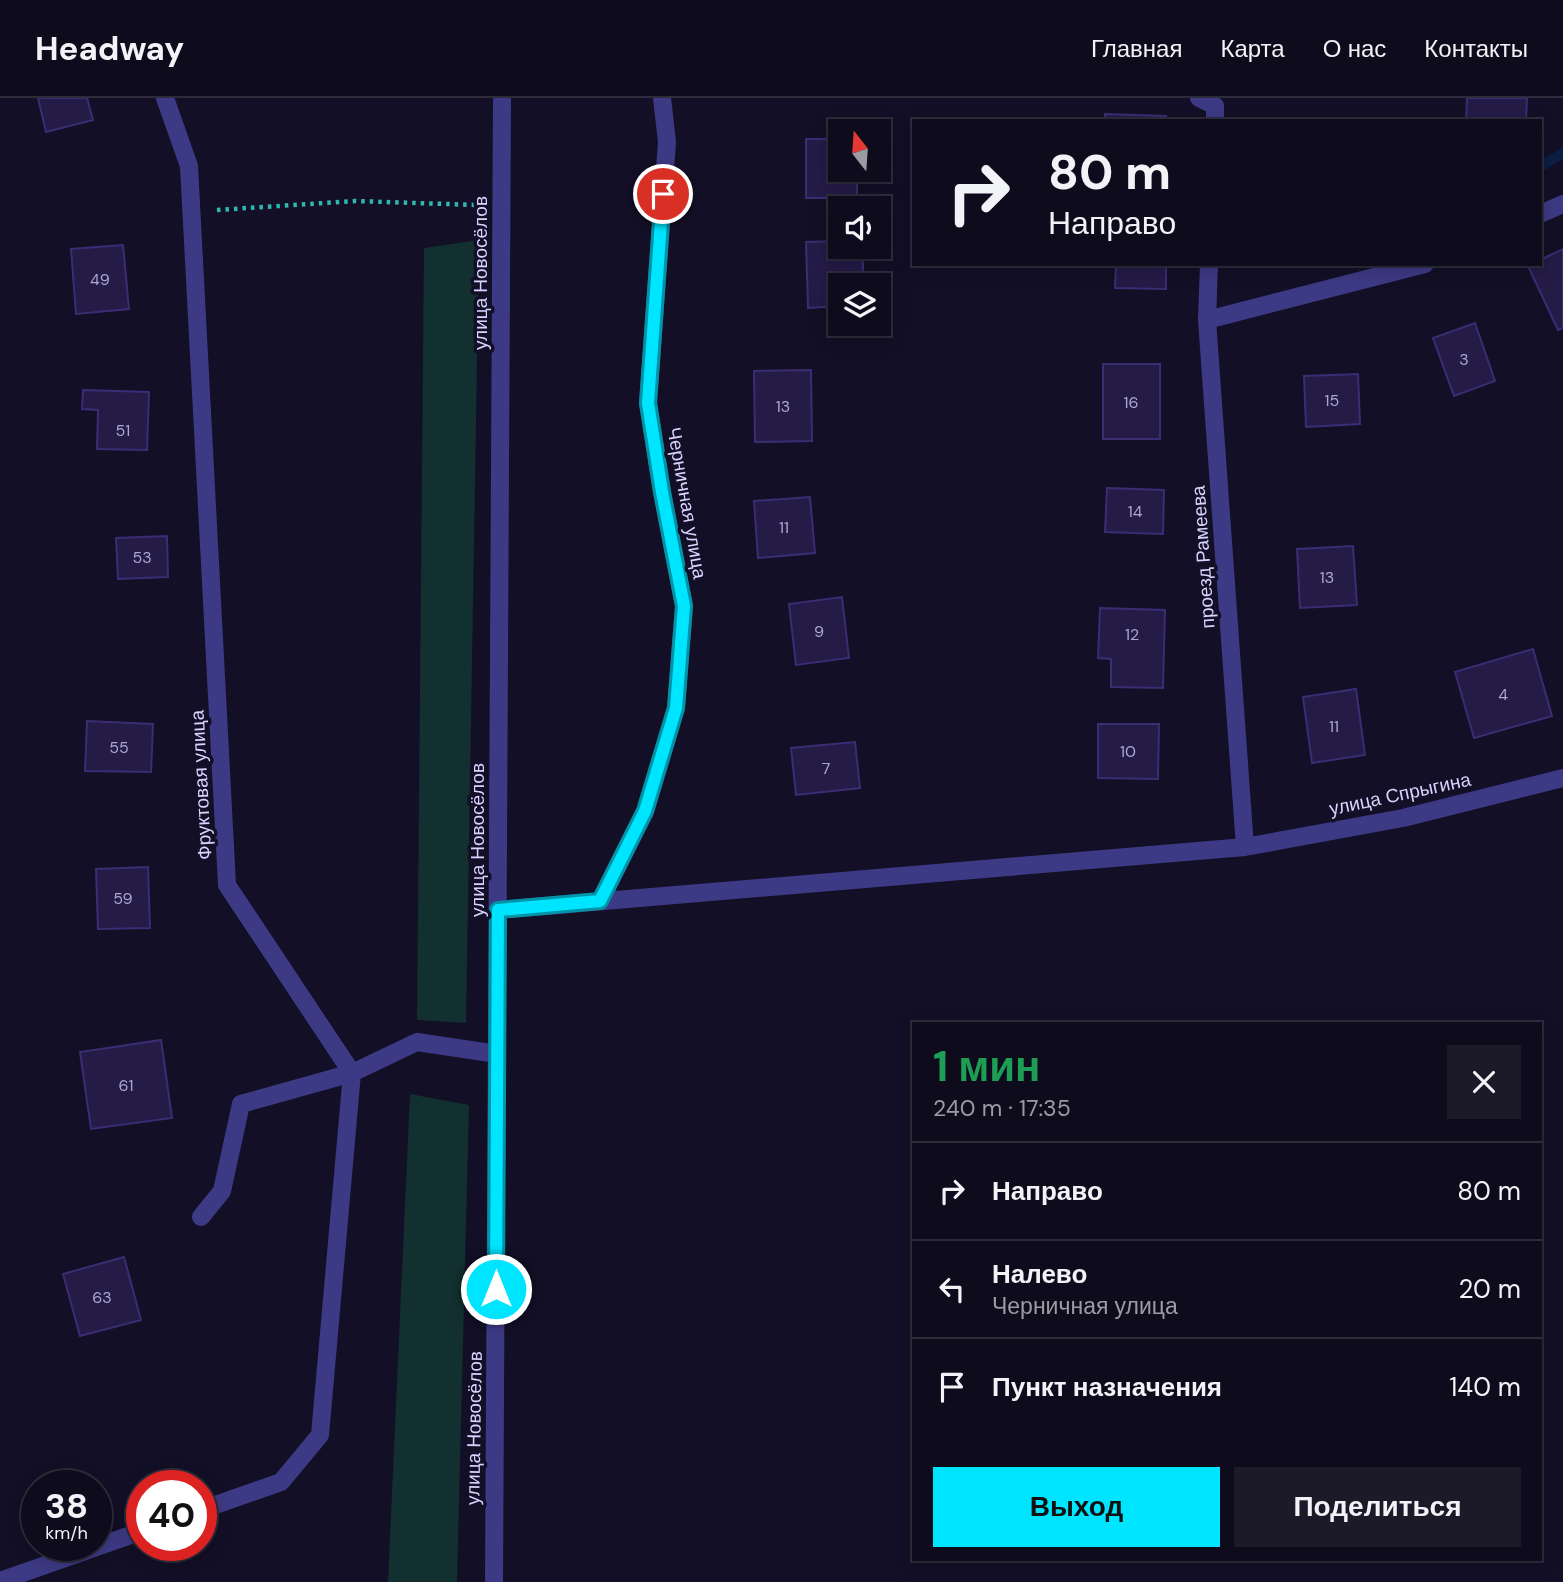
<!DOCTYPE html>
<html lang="ru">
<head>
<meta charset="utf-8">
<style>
  :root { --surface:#0e0b1c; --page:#1c1929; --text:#f1f3f6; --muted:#9b9ba3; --line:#2e2b3b; --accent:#00e5ff }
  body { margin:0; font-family:"DM Sans",sans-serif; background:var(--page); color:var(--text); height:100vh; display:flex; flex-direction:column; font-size:26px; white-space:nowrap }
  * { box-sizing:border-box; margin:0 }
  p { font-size:23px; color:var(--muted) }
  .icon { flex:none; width:38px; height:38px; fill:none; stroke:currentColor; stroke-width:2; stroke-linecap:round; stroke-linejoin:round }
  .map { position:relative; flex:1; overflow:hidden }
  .drawer { position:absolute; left:912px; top:924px; width:630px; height:539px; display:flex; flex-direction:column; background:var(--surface); border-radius:0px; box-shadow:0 4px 18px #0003,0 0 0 2px var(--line) }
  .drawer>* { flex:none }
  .hud { position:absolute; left:912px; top:21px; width:630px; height:147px; border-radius:0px; box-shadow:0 4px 18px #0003,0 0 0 2px var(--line); background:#0e0b1c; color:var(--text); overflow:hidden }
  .needle { width:46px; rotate:343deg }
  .controls { position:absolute; left:828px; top:21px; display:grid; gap:14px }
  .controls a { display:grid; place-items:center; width:63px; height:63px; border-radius:0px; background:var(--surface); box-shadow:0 4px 18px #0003,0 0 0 2px var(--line); font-size:35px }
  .speed { position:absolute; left:21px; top:1372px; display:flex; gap:14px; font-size:35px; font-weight:700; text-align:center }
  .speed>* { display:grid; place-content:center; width:91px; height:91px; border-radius:50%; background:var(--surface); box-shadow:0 4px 18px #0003,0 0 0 2px var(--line); line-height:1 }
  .speed small { font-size:18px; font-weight:400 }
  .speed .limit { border:10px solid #d22; background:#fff; color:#111 }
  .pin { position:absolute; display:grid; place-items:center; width:60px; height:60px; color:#fff; margin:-30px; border:4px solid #fff; border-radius:50%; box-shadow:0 2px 7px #0007 }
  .me { position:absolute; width:77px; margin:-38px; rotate:0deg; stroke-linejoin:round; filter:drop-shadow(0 0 5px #0008) }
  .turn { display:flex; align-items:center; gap:24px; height:147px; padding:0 21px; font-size:32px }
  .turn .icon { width:91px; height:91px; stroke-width:2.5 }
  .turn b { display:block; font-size:49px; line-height:60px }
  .round { display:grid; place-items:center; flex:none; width:74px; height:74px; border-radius:0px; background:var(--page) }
  .head { display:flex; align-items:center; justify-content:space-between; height:119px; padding:0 21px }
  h1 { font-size:42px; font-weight:700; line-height:52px; color:#1e9e55 }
  .action { display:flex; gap:14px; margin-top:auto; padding:14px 21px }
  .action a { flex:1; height:80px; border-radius:0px; background:var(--accent); color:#111; font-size:28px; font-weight:700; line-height:80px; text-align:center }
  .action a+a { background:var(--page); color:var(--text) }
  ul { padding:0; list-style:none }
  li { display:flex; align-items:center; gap:21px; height:98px; padding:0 21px; border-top:2px solid var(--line) }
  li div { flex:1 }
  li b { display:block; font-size:26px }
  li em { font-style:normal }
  header { display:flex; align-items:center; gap:42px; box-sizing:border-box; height:98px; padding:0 35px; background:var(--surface); border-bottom:2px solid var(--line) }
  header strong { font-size:33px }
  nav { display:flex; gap:38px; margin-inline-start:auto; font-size:24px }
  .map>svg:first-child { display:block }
  .green { fill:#12302f }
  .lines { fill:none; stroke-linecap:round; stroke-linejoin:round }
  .stream { stroke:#0a1f44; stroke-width:10 }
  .building { fill:#241b47; stroke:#3b2d73; stroke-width:2 }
  .path { stroke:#2fb8b0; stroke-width:4.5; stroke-dasharray:3.5 5; stroke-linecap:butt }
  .minor { stroke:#3d3a85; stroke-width:18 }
  .route-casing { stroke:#0095a6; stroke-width:18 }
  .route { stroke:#00e5ff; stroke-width:12 }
  .labels { text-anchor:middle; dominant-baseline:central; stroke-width:7; stroke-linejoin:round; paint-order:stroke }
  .number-label { font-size:16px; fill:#aca6d1 }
  .street-label { font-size:19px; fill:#d9d4ff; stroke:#130f26 }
</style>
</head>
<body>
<header>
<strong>Headway</strong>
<nav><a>Главная</a><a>Карта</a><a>О нас</a><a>Контакты</a></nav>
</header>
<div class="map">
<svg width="1563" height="1484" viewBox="0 0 1563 1484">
  <rect width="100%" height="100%" fill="#130f26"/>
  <path class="green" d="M 479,142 L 466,925 L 417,922 L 424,150 Z
    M 410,996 L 469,1007 L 457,1484 L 388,1484 Z"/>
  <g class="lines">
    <path class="stream" d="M 1540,69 L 1563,55"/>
  </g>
  <path class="building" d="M 38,0 L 87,0 L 93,22 L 46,34 Z
    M 1467,0 L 1527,0 L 1526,23 L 1466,23 Z
    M 1105,16 L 1166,18 L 1166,23 L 1105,23 Z
    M 806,41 L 840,41 L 840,72 L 857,72 L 857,100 L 806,100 Z
    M 840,143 L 840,149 L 862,149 L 864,187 L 840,187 L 840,208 L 808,210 L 806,144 Z
    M 123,147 L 129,211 L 76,216 L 71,151 Z
    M 1563,151 L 1563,230 L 1558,232 L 1528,168 L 1540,166 L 1540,162 Z
    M 1116,166 L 1166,166 L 1166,191 L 1115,190 Z
    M 1475,225 L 1495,283 L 1454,298 L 1433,240 Z
    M 1103,266 L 1160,266 L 1160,341 L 1103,341 Z
    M 811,272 L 812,343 L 755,344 L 754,273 Z
    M 1358,276 L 1360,326 L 1306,329 L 1304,278 Z
    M 83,292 L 149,294 L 147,352 L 97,351 L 98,312 L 82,311 Z
    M 1107,390 L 1164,392 L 1163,436 L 1105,434 Z
    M 810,399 L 815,455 L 758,460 L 754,403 Z
    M 167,438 L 168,479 L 118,481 L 116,440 Z
    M 1353,448 L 1357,507 L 1300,510 L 1297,451 Z
    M 842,499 L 849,560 L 796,567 L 789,506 Z
    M 1100,510 L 1165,512 L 1163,590 L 1111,589 L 1111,561 L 1098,560 Z
    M 1533,551 L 1552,618 L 1474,640 L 1455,574 Z
    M 1356,591 L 1365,657 L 1312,665 L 1303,599 Z
    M 87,623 L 153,626 L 151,674 L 85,673 Z
    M 1098,626 L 1159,626 L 1158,681 L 1098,680 Z
    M 855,644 L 860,690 L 796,697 L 791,650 Z
    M 148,769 L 150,830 L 98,831 L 96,771 Z
    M 161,942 L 172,1020 L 91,1031 L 80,954 Z
    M 124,1159 L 141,1222 L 80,1238 L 63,1176 Z"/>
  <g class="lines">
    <path class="path" d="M 217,112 L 355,103 L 477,107"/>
    <path class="minor" d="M 165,0 L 189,68 L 227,787 L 352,975 L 320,1337 L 281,1384 L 201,1412
      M 1199,0 L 1215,8 L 1215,23
      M 1540,116 L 1563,106
      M 1209,166 L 1207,222 L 1245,749
      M 1207,222 L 1425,166
      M 600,803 L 645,714 L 676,610 L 684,508 L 662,394 L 648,305 L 667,44 L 662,0
      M 498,812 L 1245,749 L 1403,720 L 1563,680
      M 201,1119 L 222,1093 L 241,1006 L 352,975 L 417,944 L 497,956
      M 0,1483 L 142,1433
      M 494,1484 L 502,0"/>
  </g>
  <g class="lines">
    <g class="route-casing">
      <path id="route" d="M 496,1191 L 498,812 L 600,803 L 645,713 L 676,610 L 684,508 L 662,394 L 648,305 L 663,96"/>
    </g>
    <use href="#route" class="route"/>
  </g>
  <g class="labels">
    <g class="number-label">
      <text x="100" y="181">49</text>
      <text x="1464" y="261">3</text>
      <text x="1332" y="302">15</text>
      <text x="1131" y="304">16</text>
      <text x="783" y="308">13</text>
      <text x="123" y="332">51</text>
      <text x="1135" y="413">14</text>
      <text x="784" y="429">11</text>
      <text x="142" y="459">53</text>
      <text x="1327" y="479">13</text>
      <text x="819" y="533">9</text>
      <text x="1132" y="536">12</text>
      <text x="1503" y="596">4</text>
      <text x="1334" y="628">11</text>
      <text x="119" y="649">55</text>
      <text x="1128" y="653">10</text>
      <text x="826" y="670">7</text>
      <text x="123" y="800">59</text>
      <text x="126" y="987">61</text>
      <text x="102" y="1199">63</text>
    </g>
    <g class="street-label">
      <text transform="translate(480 175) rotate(-90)">улица Новосёлов</text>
      <text transform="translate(687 405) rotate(80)">Черничная улица</text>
      <text transform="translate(1203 459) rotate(-94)">проезд Рамеева</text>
      <text transform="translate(201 687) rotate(-93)">Фруктовая улица</text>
      <text transform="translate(1400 696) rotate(-12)">улица Спрыгина</text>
      <text transform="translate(477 742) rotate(-90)">улица Новосёлов</text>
      <text transform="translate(474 1330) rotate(-89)">улица Новосёлов</text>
    </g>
  </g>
</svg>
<div class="controls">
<a><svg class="needle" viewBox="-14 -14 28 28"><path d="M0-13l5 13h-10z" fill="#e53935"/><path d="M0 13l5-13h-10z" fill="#9b9ba3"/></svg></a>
<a><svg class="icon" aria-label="sound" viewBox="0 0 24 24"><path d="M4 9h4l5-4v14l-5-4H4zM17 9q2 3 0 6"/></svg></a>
<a><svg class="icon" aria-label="layers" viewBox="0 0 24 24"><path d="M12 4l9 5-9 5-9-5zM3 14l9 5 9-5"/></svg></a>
</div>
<div class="speed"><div>38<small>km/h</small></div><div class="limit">40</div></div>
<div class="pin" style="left:663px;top:96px;background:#d93025"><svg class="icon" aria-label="arrive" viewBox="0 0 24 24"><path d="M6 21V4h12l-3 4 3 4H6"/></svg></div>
<svg class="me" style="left:496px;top:1191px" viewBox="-20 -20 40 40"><circle r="17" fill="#00e5ff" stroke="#fff" stroke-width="3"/><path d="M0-11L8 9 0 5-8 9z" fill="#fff"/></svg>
<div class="hud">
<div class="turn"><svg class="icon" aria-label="right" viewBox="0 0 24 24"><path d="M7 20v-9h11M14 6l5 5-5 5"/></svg><div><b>80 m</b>Направо</div></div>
</div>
<section class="drawer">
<div class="head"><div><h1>1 мин</h1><p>240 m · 17:35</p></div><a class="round"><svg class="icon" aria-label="close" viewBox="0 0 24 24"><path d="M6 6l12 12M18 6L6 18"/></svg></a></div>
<ul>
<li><svg class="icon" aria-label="right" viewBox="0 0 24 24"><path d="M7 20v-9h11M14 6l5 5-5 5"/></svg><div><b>Направо</b></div><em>80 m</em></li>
<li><svg class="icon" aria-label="left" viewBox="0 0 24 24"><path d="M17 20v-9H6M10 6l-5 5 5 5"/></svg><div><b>Налево</b><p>Черничная улица</p></div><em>20 m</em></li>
<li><svg class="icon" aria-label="arrive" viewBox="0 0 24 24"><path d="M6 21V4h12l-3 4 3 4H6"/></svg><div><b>Пункт назначения</b></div><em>140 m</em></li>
</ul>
<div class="action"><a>Выход</a><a>Поделиться</a></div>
</section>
</div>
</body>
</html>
